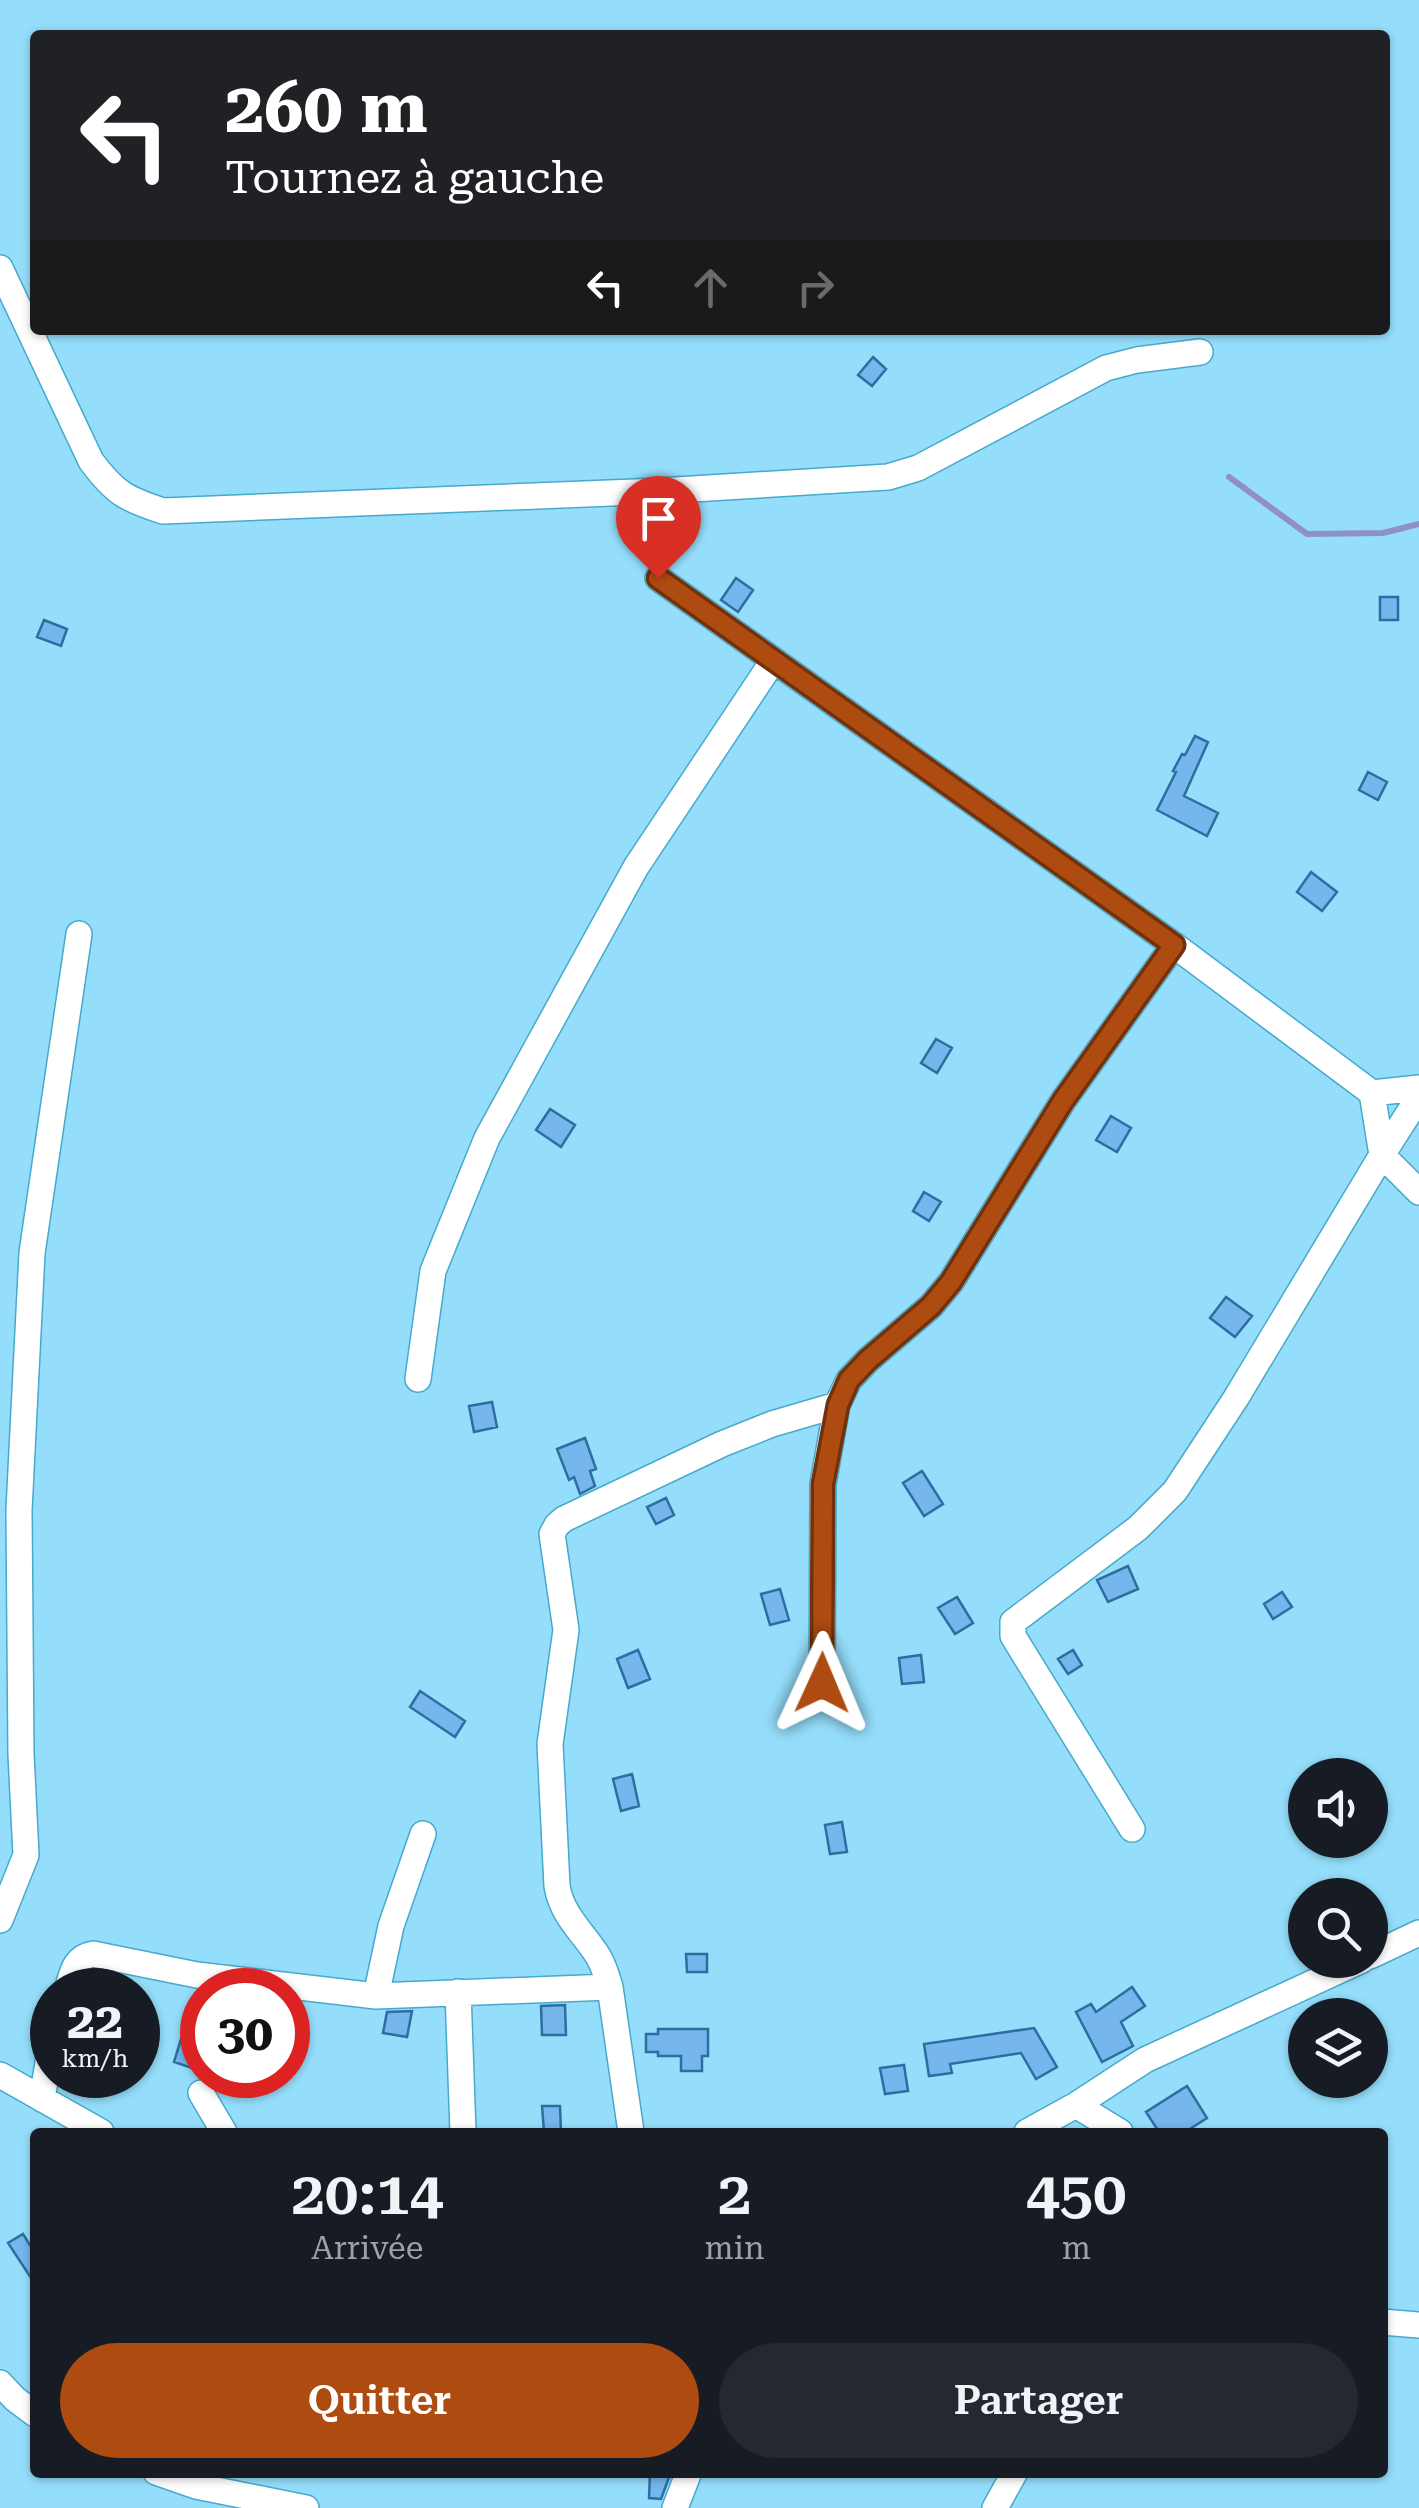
<!DOCTYPE html>
<html lang="fr">
<head>
<meta charset="utf-8">
<style>
  :root { --surface:#171b24; --page:#242831; --text:#f1f3f6; --muted:#9ea1a6; --accent:#ae4b11 }
  body { margin:0; font-family:"Roboto Serif",serif; background:var(--page); color:var(--text); height:100vh; display:flex; flex-direction:column; font-size:38px; white-space:nowrap }
  * { box-sizing:border-box; margin:0 }
  p { font-size:32px; color:var(--muted) }
  .icon { flex:none; width:55px; height:55px; fill:none; stroke:currentColor; stroke-width:2; stroke-linecap:round; stroke-linejoin:round }
  .map { position:relative; flex:1; overflow:hidden }
  .side { position:absolute; left:30px; top:2128px; width:1358px; height:350px; display:flex; flex-direction:column; background:var(--surface); border-radius:10px; box-shadow:0 2px 8px #0004 }
  .side>* { flex:none }
  .top-card { position:absolute; left:30px; top:30px; width:1360px; height:305px; border-radius:10px; box-shadow:0 2px 8px #0004; background:#202124; color:#fff; overflow:hidden }
  .tools { position:absolute; left:1288px; top:1758px; display:grid; gap:20px }
  .tools a { display:grid; place-items:center; width:100px; height:100px; border-radius:50%; background:var(--surface); box-shadow:0 2px 8px #0004; font-size:50px }
  .speed { position:absolute; left:30px; top:1968px; display:flex; gap:20px; font-size:50px; font-weight:700; text-align:center }
  .speed>* { display:grid; place-content:center; width:130px; height:130px; border-radius:50%; background:var(--surface); box-shadow:0 2px 8px #0004; line-height:1 }
  .speed small { font-size:25px; font-weight:400 }
  .speed .limit { border:15px solid #d22; background:#fff; color:#111 }
  .pin { position:absolute; display:grid; place-items:center; width:85px; height:85px; color:#fff; margin:-102px -42px; border-radius:50% 50% 50% 0; rotate:-45deg; box-shadow:0 0 10px #0007 }
  .pin .icon { rotate:45deg }
  .me { position:absolute; width:110px; margin:-55px; rotate:1deg; stroke-linejoin:round; filter:drop-shadow(0 0 8px #0008) }
  .turn { display:flex; align-items:center; gap:35px; height:210px; padding:0 30px; font-size:45px }
  .turn .icon { width:130px; height:130px; stroke-width:2.5 }
  .turn b { display:block; font-size:70px; line-height:85px }
  .lanes { display:flex; align-items:center; height:95px; padding:0 30px; background:#0003; justify-content:center; gap:50px; direction:ltr }
  .lanes .off { opacity:.35 }
  .eta { display:flex; justify-content:space-evenly; align-items:center; height:170px; text-align:center }
  .eta b { font-size:60px; font-weight:600; line-height:70px }
  .cta { display:flex; gap:20px; margin-top:auto; padding:20px 30px }
  .cta a { flex:1; height:115px; border-radius:60px; background:var(--accent); color:#fff; font-size:40px; font-weight:600; line-height:115px; text-align:center }
  .cta a+a { background:var(--page); color:var(--text) }
  .map>svg:first-child { display:block }
  .lines { fill:none; stroke-linecap:round; stroke-linejoin:round }
  .stream { stroke:#908fc6; stroke-width:6 }
  .building { fill:#75b6ec; stroke:#2d6ea1; stroke-width:2.5 }
  .minor-casing { stroke:#47a9cc; stroke-width:28 }
  .minor { stroke:#fff; stroke-width:25 }
  .route-casing { stroke:#71310b; stroke-width:25 }
  .route { stroke:#ae4b11; stroke-width:18 }
</style>
</head>
<body>
<div class="map">
<svg width="1419" height="2508" viewBox="0 0 1419 2508">
  <rect width="100%" height="100%" fill="#95defb"/>
  <g class="lines">
    <path class="stream" d="M 1229,477 L 1307,534 L 1383,533 L 1419,524"/>
  </g>
  <path class="building" d="M 873,357 L 886,369 L 872,386 L 858,375 Z
    M 736,578 L 753,590 L 738,612 L 721,600 Z
    M 1380,597 L 1398,597 L 1398,620 L 1380,620 Z
    M 44,620 L 67,629 L 61,646 L 37,637 Z
    M 1195,736 L 1208,742 L 1184,796 L 1218,813 L 1207,836 L 1157,810 L 1176,772 L 1173,771 L 1182,754 L 1185,755 Z
    M 1368,772 L 1387,782 L 1378,800 L 1359,790 Z
    M 1311,872 L 1337,892 L 1322,911 L 1297,892 Z
    M 936,1039 L 952,1048 L 937,1073 L 921,1063 Z
    M 550,1109 L 575,1125 L 561,1147 L 536,1130 Z
    M 1111,1116 L 1131,1128 L 1117,1152 L 1096,1140 Z
    M 924,1192 L 941,1202 L 929,1221 L 913,1211 Z
    M 1226,1297 L 1252,1316 L 1235,1337 L 1210,1318 Z
    M 492,1402 L 497,1427 L 474,1432 L 469,1406 Z
    M 585,1438 L 596,1469 L 590,1471 L 595,1486 L 580,1494 L 574,1477 L 569,1480 L 557,1449 Z
    M 922,1471 L 943,1504 L 924,1516 L 903,1483 Z
    M 666,1498 L 674,1515 L 656,1524 L 647,1507 Z
    M 1128,1566 L 1138,1589 L 1108,1602 L 1097,1580 Z
    M 780,1589 L 789,1620 L 770,1625 L 761,1594 Z
    M 1282,1592 L 1292,1607 L 1273,1619 L 1264,1604 Z
    M 957,1597 L 973,1623 L 955,1634 L 938,1608 Z
    M 638,1650 L 650,1679 L 628,1688 L 617,1659 Z
    M 1073,1650 L 1082,1665 L 1068,1674 L 1058,1659 Z
    M 921,1655 L 924,1682 L 902,1684 L 899,1658 Z
    M 420,1691 L 465,1721 L 455,1737 L 410,1707 Z
    M 632,1774 L 639,1806 L 621,1811 L 613,1779 Z
    M 842,1822 L 847,1852 L 830,1854 L 825,1825 Z
    M 686,1954 L 707,1954 L 707,1972 L 687,1972 Z
    M 1132,1987 L 1145,2006 L 1121,2022 L 1133,2046 L 1102,2062 L 1076,2012 L 1091,2004 L 1096,2012 Z
    M 565,2005 L 566,2035 L 542,2035 L 541,2006 Z
    M 412,2011 L 407,2037 L 383,2033 L 387,2012 Z
    M 1034,2028 L 1057,2067 L 1036,2079 L 1021,2053 L 950,2064 L 952,2073 L 929,2076 L 924,2044 Z
    M 658,2029 L 708,2029 L 708,2056 L 702,2056 L 702,2071 L 681,2071 L 681,2056 L 658,2056 L 658,2052 L 646,2052 L 646,2034 L 658,2034 Z
    M 181,2039 L 202,2046 L 195,2069 L 174,2062 Z
    M 904,2065 L 908,2091 L 885,2094 L 880,2068 Z
    M 1187,2086 L 1207,2118 L 1185,2132 L 1159,2132 L 1146,2112 Z
    M 542,2106 L 560,2106 L 561,2132 L 544,2132 Z
    M 23,2234 L 35,2253 L 35,2284 L 8,2243 Z
    M 650,2472 L 671,2472 L 661,2499 L 649,2498 Z"/>
  <g class="lines">
    <g class="minor-casing">
      <path id="minor" d="M 0,268 L 91,461 C 114,492 125,499 163,511 L 660,491 L 888,477 L 918,468 L 1106,368 L 1137,360 L 1200,352
        M 658,578 L 1174,945 L 1372,1093 L 1419,1088
        M 1372,1093 L 1382,1155 L 1419,1192
        M 418,1379 L 433,1271 L 487,1138 L 636,867 L 773,661
        M 822,1683 L 823,1484 L 837,1405 L 849,1380 L 868,1360 L 931,1306 L 951,1282 L 1063,1101 L 1174,945
        M 1132,1829 L 1013,1636 L 1013,1622 L 1138,1528 L 1175,1491 L 1236,1398 L 1382,1155 L 1419,1097
        M 0,1920 L 26,1855 L 21,1754 L 19,1510 L 32,1253 L 79,934
        M 1370,1956 L 1419,1933
        M 67,1990 C 72,1974 74,1957 93,1954 L 197,1975 L 376,1996 L 610,1987
        M 458,1992 L 463,2132
        M 376,1996 L 391,1926 L 423,1834
        M 0,2075 L 101,2132
        M 201,2093 L 224,2132
        M 42,2099 L 52,2039
        M 1076,2105 L 1120,2132
        M 631,2132 L 610,1987 C 607,1977 604,1966 598,1956 C 583,1932 562,1916 557,1886 L 550,1744 L 566,1630 L 552,1534 L 557,1525 L 564,1519 L 722,1444 L 772,1424 L 837,1405
        M 1027,2132 L 1076,2105 L 1145,2060 L 1362,1960
        M 1382,2322 L 1419,2325
        M 0,2383 L 15,2399 L 35,2414
        M 156,2472 L 196,2486 L 306,2508
        M 675,2508 L 689,2472
        M 995,2508 L 1015,2472"/>
    </g>
    <use href="#minor" class="minor"/>
  </g>
  <g class="lines">
    <g class="route-casing">
      <path id="route" d="M 658,578 L 1174,945 L 1063,1101 L 951,1282 L 931,1306 L 868,1360 L 849,1380 L 838,1405 L 823,1484 L 822,1683"/>
    </g>
    <use href="#route" class="route"/>
  </g>
</svg>
<div class="tools">
<a><svg class="icon" aria-label="sound" viewBox="0 0 24 24"><path d="M4 9h4l5-4v14l-5-4H4zM17 9q2 3 0 6"/></svg></a>
<a><svg class="icon" aria-label="search" viewBox="0 0 24 24"><circle cx="10" cy="10" r="6"/><path d="M15 15l6 6"/></svg></a>
<a><svg class="icon" aria-label="layers" viewBox="0 0 24 24"><path d="M12 4l9 5-9 5-9-5zM3 14l9 5 9-5"/></svg></a>
</div>
<div class="speed"><div>22<small>km/h</small></div><div class="limit">30</div></div>
<div class="pin" style="left:658px;top:578px;background:#d93025"><svg class="icon" aria-label="arrive" viewBox="0 0 24 24"><path d="M6 21V4h12l-3 4 3 4H6"/></svg></div>
<svg class="me" style="left:822px;top:1683px" viewBox="-20 -20 40 40"><path d="M0-17L14 15 0 8-14 15z" fill="#ae4b11" stroke="#fff" stroke-width="4"/></svg>
<div class="top-card">
<div class="turn"><svg class="icon" aria-label="left" viewBox="0 0 24 24"><path d="M17 20v-9H6M10 6l-5 5 5 5"/></svg><div><b>260 m</b>Tournez à gauche</div></div>
<div class="lanes"><svg class="icon" aria-label="left" viewBox="0 0 24 24"><path d="M17 20v-9H6M10 6l-5 5 5 5"/></svg><svg class="icon off" aria-label="ahead" viewBox="0 0 24 24"><path d="M12 20V5M6 11l6-6 6 6"/></svg><svg class="icon off" aria-label="right" viewBox="0 0 24 24"><path d="M7 20v-9h11M14 6l5 5-5 5"/></svg></div>
</div>
<section class="side">
<div class="eta">
<div><b>20:14</b><p>Arrivée</p></div>
<div><b>2</b><p>min</p></div>
<div><b>450</b><p>m</p></div>
</div>
<div class="cta"><a>Quitter</a><a>Partager</a></div>
</section>
</div>
</body>
</html>
